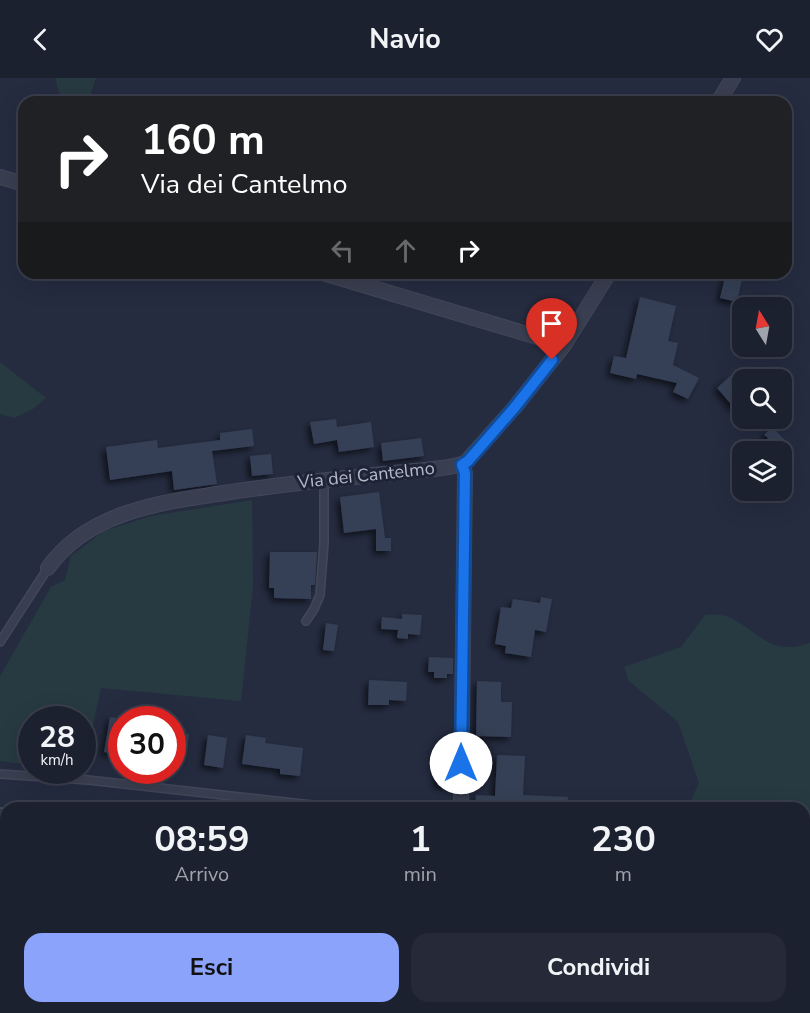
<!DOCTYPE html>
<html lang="it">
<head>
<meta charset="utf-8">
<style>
  :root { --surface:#1c2130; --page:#252938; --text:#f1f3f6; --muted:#a0a3ab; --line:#3a3e4c; --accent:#8ba3fa }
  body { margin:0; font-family:"Nunito Sans",sans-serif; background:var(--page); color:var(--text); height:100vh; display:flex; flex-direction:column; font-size:22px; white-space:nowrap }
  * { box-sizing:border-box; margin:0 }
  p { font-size:20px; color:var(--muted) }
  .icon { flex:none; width:33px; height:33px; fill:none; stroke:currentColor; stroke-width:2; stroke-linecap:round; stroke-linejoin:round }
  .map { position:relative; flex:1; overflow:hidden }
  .side { position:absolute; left:0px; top:724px; width:810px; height:212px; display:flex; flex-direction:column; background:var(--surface); border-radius:18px 18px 0 0; box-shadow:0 6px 24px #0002,0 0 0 2px var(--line) }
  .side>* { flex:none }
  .banner { position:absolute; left:18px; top:18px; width:774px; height:183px; border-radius:18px; box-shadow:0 6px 24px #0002,0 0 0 2px var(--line); background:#202124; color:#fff; overflow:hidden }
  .needle { width:39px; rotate:349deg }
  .fabs { position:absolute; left:732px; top:219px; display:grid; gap:12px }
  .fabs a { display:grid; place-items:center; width:60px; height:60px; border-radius:12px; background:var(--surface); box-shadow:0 6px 24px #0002,0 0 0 2px var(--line); font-size:30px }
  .speed { position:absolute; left:18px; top:628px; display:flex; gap:12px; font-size:30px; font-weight:700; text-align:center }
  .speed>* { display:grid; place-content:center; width:78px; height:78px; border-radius:50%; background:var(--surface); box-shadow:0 6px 24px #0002,0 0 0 2px var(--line); line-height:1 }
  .speed small { font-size:15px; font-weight:400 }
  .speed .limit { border:9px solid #d22; background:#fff; color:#111 }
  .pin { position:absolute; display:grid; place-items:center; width:51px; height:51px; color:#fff; margin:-62px -26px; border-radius:50% 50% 50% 0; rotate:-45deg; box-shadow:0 0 6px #0007 }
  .pin .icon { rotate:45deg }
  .me { position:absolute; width:66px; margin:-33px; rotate:0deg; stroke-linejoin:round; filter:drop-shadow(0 0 4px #0008) }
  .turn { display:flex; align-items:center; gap:21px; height:126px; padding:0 24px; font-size:27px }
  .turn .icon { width:78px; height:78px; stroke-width:2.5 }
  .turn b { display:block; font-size:42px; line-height:51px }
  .lanes { display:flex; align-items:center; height:57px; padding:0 24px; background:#0003; justify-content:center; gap:30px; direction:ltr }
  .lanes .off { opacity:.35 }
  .eta { display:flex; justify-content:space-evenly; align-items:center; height:102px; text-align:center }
  .eta b { font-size:36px; font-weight:700; line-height:42px }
  .cta { display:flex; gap:12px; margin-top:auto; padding:12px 24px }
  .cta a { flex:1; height:69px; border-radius:18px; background:var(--accent); color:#111; font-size:24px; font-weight:700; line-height:69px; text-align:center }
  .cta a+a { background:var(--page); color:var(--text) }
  header { display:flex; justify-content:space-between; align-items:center; height:78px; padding:0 24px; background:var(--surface); font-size:27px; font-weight:700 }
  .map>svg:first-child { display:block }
  .green { fill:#273a41 }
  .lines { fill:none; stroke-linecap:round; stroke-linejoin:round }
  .stream { stroke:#17213f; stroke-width:4 }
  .building { fill:#363f56; filter:url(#shadow) }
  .service-casing { stroke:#424759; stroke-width:10 }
  .minor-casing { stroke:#424759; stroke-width:16 }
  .path { stroke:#405359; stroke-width:2; stroke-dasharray:4.5 4.5; stroke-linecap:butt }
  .service { stroke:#393f50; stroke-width:7 }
  .minor { stroke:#393f50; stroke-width:14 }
  .route-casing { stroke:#114b97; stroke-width:15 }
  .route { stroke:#1a73e8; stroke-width:10 }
  .labels { text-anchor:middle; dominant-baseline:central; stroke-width:6; stroke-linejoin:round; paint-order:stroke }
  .street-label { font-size:18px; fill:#b5bacb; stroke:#1e2335 }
</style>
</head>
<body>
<header><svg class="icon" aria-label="back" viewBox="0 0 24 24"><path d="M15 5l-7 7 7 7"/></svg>Navio<svg class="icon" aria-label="heart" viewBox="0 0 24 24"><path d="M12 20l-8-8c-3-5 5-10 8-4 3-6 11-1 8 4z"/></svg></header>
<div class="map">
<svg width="810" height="935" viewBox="0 0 810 935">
  <defs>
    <filter id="shadow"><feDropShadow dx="-3.5" dy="3.5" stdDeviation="3" flood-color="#0009"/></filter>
  </defs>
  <rect width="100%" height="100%" fill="#252c40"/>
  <path class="green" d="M 56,0 L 96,0 L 88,24 L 63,24 L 57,8 Z
    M 0,284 L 46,320 L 33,331 L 14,340 L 0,336 Z
    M 252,422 L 253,508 L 241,623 L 101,610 L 83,693 L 82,642 L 32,642 L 31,687 L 0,683 L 0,598 L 51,509 L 65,502 L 71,478 L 104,453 L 151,438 Z
    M 705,537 C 712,537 722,536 729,539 C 760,554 770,579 810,565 L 810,935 L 663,935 L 665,930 L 804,930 L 804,730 L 687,730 L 699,705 L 678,644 L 629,603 L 624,589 L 681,569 Z"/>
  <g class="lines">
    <path class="stream" d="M 804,913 L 810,876
      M 801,935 L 802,930"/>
  </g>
  <path class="building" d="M 726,195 L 743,197 L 737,224 L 720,220 Z
    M 640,219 L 676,228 L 668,263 L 678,265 L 673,287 L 699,300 L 688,321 L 673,314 L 677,305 L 637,296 L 636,301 L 610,295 L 614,278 L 626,280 Z
    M 730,298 L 742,312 L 742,339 L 717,310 Z
    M 336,341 L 337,349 L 371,344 L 374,369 L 339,374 L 337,362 L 314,366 L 310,344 Z
    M 772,349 L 786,363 L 776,374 L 755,374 L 768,360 L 764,357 Z
    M 252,351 L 254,368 L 212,373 L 217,406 L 174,412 L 172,393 L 110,402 L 106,369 L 157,362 L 158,370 L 220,362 L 220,355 Z
    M 421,360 L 424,378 L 383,383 L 381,365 Z
    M 271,376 L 273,396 L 252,398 L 250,378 Z
    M 379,414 L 385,460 L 391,460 L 391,473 L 376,473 L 376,451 L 344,455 L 340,419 Z
    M 270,474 L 317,474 L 315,507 L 311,507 L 311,521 L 274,520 L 274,510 L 269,510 Z
    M 541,519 L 552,521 L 546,554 L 535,552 L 531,579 L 505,575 L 506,568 L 495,566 L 501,529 L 511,530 L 513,521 L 540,525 Z
    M 402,536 L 422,537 L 420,557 L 408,556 L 408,561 L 397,560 L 398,552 L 381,551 L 382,539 L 402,541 Z
    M 326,545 L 338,547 L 334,573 L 323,572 Z
    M 429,579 L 453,580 L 453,596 L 447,596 L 447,600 L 434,600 L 434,594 L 428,594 Z
    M 369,602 L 407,604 L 406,623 L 389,622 L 389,627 L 368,627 Z
    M 477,603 L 501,604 L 501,624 L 512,624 L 511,659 L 476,658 Z
    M 110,639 L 122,641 L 122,677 L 104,674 Z
    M 172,654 L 189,656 L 185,682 L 172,681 Z
    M 208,657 L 227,660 L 223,690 L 204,687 Z
    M 246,657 L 266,660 L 265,665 L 303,670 L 300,698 L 280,696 L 280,691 L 242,686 Z
    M 444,675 L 453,675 L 452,707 L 437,707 L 437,693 L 444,692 Z
    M 497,677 L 525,678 L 523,717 L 568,719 L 567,730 L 475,730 L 476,717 L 495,718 Z"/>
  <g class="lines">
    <g class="service-casing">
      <path id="service" d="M 306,543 L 314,531 L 320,517 L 324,465 L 324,402
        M 0,564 L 48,490
        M 0,696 L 88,702 L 339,730"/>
    </g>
    <g class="minor-casing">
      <path id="minor" d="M 718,24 L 733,0
        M 0,99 L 24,106
        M 323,195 L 564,267
        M 48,490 C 87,434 162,424 224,415 C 280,406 337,401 393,395 C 413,392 447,392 465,385 L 515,329 L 564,267 L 609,195
        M 461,730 L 465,395 L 462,387
        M 455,935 L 456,930"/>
    </g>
    <path class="path" d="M 0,730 L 6,731"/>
    <use href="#service" class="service"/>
    <use href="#minor" class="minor"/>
  </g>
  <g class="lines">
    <g class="route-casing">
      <path id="route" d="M 461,685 L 465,395 L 462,387 L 468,383 L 515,329 L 552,282"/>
    </g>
    <use href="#route" class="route"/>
  </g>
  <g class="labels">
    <g class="street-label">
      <text transform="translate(366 397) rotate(-6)">Via dei Cantelmo</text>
    </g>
  </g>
</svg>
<div class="fabs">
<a><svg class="needle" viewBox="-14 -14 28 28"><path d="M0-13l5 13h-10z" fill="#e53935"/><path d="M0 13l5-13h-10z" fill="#a0a3ab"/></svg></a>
<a><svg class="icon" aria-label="search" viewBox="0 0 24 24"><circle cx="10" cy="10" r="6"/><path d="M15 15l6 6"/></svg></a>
<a><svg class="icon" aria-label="layers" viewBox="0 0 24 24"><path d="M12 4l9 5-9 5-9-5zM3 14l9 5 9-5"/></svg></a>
</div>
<div class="speed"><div>28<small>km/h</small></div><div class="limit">30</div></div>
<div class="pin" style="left:552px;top:282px;background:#d93025"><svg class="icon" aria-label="arrive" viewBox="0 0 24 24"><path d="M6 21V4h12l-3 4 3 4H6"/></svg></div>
<svg class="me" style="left:461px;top:685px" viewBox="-20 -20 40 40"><circle r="19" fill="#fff"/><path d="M0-13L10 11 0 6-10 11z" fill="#1a73e8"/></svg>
<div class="banner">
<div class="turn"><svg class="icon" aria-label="right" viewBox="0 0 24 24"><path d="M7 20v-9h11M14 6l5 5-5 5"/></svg><div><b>160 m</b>Via dei Cantelmo</div></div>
<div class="lanes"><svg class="icon off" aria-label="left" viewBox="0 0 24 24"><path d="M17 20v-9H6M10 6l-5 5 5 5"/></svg><svg class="icon off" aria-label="ahead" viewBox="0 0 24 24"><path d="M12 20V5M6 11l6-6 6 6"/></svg><svg class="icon" aria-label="right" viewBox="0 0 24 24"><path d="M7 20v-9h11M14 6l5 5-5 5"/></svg></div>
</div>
<section class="side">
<div class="eta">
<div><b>08:59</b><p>Arrivo</p></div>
<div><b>1</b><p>min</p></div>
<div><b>230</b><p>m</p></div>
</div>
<div class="cta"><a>Esci</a><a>Condividi</a></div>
</section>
</div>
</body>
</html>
